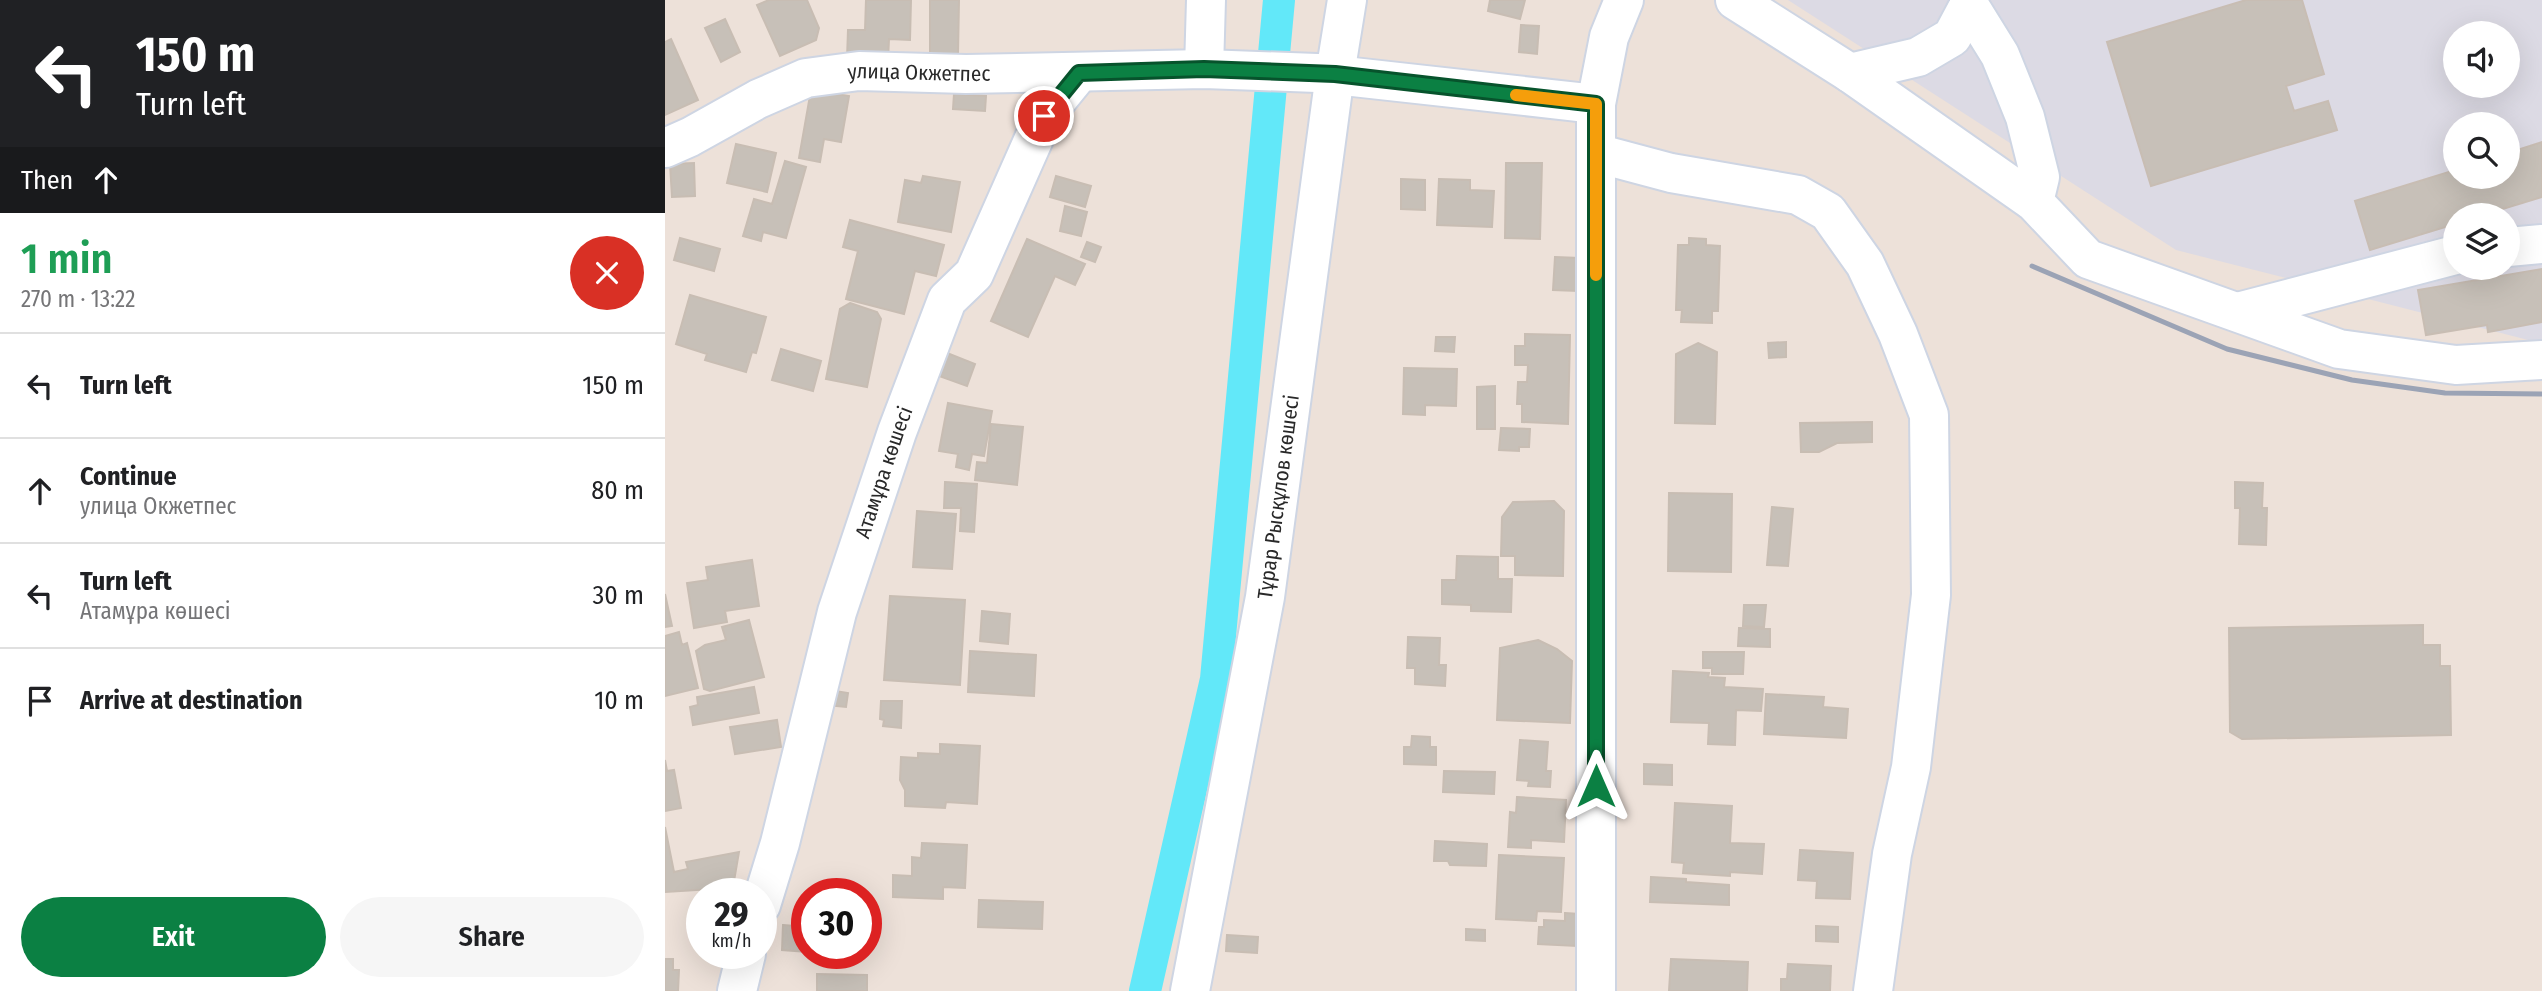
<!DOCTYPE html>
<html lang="en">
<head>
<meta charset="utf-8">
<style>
  :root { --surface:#fff; --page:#f6f6f6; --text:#202124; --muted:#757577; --line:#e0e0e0; --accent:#0b8043 }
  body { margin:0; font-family:"Fira Sans Condensed",sans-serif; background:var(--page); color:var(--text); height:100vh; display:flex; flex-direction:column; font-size:26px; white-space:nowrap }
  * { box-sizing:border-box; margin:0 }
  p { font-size:23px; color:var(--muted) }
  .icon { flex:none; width:38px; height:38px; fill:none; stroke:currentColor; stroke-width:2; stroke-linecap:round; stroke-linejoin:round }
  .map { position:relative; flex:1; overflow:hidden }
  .side { display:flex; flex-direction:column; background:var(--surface); width:665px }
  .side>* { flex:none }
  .guide { background:#202124; color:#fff; overflow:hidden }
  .buttons { position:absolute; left:1778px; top:21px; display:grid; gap:14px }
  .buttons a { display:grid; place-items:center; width:77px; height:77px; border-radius:50%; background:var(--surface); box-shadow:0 7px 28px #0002; font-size:35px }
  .speed { position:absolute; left:21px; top:878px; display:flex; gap:14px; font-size:35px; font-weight:700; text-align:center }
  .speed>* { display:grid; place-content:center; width:91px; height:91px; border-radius:50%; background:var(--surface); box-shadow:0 7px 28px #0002; line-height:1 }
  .speed small { font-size:18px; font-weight:400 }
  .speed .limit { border:10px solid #d22; background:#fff; color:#111 }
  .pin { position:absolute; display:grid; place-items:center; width:60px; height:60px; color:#fff; margin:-30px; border:4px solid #fff; border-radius:50%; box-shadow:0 2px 7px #0007 }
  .me { position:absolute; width:77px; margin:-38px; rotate:0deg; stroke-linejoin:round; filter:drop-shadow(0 0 5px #0008) }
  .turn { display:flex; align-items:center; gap:24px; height:147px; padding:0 21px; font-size:32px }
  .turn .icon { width:91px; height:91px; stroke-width:2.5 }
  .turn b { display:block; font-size:49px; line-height:60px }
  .then { display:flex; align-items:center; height:66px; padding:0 21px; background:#0003; gap:14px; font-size:26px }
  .round { display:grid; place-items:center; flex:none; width:74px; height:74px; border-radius:37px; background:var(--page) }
  .overview { display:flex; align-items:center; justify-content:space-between; height:119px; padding:0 21px }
  h1 { font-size:42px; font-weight:600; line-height:52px; color:#1e9e55 }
  .button { display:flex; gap:14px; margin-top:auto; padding:14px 21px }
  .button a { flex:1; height:80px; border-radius:42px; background:var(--accent); color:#fff; font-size:28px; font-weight:600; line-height:80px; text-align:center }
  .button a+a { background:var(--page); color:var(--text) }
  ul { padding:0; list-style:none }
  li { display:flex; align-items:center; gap:21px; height:105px; padding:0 21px; border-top:2px solid var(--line) }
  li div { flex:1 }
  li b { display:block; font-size:26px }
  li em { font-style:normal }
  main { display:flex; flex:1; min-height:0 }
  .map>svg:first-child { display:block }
  .industrial { fill:#dcdae4; fill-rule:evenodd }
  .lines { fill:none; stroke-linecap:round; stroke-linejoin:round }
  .canal { stroke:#62e8f9; stroke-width:32 }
  .building { fill:#c7c0b8; stroke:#c8bdb3; stroke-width:2 }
  .minor-casing { stroke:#ced5e3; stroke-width:42 }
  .minor { stroke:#fff; stroke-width:38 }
  .rail { stroke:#9ba3b5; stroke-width:5 }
  .route-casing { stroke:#07532c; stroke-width:18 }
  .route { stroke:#0b8043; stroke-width:12 }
  .slow { stroke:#f59e0b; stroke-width:12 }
  .labels { text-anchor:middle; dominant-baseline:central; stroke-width:6; stroke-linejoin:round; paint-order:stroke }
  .street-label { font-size:21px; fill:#292929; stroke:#fff }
</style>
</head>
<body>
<main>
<section class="side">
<div class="guide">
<div class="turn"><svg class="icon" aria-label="left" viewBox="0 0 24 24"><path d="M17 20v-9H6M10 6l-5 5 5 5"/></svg><div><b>150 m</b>Turn left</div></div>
<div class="then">Then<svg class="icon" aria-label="ahead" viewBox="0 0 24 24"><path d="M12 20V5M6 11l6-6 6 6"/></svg></div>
</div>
<div class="overview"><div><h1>1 min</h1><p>270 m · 13:22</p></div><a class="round" style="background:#d93025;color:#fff"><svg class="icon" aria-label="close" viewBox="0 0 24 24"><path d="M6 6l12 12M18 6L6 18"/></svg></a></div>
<ul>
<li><svg class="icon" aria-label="left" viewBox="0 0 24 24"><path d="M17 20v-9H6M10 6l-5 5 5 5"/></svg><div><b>Turn left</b></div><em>150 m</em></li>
<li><svg class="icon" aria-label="ahead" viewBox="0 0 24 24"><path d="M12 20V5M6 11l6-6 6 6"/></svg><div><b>Continue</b><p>улица Окжетпес</p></div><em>80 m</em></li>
<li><svg class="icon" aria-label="left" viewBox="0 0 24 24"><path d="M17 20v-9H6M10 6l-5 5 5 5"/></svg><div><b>Turn left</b><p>Атамұра көшесі</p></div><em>30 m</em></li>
<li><svg class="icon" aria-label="arrive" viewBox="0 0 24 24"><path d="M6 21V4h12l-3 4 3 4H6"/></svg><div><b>Arrive at destination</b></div><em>10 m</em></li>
</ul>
<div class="button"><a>Exit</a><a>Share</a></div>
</section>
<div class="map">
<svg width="1877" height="991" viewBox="0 0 1877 991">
  <rect width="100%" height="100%" fill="#ede1d9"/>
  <path class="industrial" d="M 1123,0 L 1877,0 L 1877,342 L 1871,342 L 1511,250 ZM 1790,33 L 1843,33 L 1843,86 L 1790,86 ZM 1790,124 L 1843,124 L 1843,177 L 1790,177 ZM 1790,215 L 1843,215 L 1843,268 L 1790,268 Z"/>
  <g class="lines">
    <path class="canal" d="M 480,991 L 551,679 L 614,0"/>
  </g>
  <path class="building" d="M 104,0 L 142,0 L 154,28 L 151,40 L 115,56 L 92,5 Z
    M 201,0 L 246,0 L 245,40 L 224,39 L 223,60 L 182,59 L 183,30 L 200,30 Z
    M 265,0 L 294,0 L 293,54 L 265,53 Z
    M 825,0 L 860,0 L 855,19 L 823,11 Z
    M 1581,0 L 1637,0 L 1659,74 L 1621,86 L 1629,111 L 1663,101 L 1672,130 L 1486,186 L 1442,42 Z
    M 60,19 L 75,52 L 56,62 L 40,28 Z
    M 856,25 L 874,26 L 872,54 L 854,52 Z
    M 6,39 L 33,100 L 0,115 L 0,42 Z
    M 146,90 L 184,96 L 176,142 L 159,139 L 155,162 L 134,158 Z
    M 289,94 L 321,96 L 320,111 L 288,109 Z
    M 1877,142 L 1877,197 L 1818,215 L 1790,215 L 1790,224 L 1705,250 L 1690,201 L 1790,170 L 1790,177 L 1843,177 L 1843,153 Z
    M 71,144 L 111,153 L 102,192 L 62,183 Z
    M 120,161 L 141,167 L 121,238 L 98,232 L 96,241 L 78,236 L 89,199 L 107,204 Z
    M 29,163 L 30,196 L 7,197 L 5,164 Z
    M 841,163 L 877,163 L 875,239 L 840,238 Z
    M 258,176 L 295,182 L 286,232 L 233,222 L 240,180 L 256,183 Z
    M 391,176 L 426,186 L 420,207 L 385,197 Z
    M 736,179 L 760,180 L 760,210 L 736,209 Z
    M 774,179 L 805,180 L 805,190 L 829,191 L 827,227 L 772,225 Z
    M 400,206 L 422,212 L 416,236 L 395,231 Z
    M 185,220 L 279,245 L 271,276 L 250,271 L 239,314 L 181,299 L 193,251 L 178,247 Z
    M 15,238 L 55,249 L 49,271 L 9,260 Z
    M 1024,238 L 1041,239 L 1041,245 L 1055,246 L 1053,311 L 1047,311 L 1047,323 L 1016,322 L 1017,310 L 1011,310 L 1013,245 L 1024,245 Z
    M 362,239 L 420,264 L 410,285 L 390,276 L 363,337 L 326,321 Z
    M 422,242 L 436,247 L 430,262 L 416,257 Z
    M 890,257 L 914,258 L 913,291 L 888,290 Z
    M 1877,269 L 1877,322 L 1823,332 L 1822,325 L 1761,335 L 1753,290 Z
    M 25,295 L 101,317 L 91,353 L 87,352 L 81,372 L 40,360 L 42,354 L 11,344 Z
    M 185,303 L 212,312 L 216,319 L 202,387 L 161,379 L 175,309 Z
    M 860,334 L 905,335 L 903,424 L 857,422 L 857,404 L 852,404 L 853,382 L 862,382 L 863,365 L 850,365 L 850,346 L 860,346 Z
    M 771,337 L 790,337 L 789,352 L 770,351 Z
    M 1121,342 L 1121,357 L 1104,358 L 1103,343 Z
    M 1033,343 L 1052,352 L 1050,424 L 1010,423 L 1011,354 Z
    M 116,349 L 156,361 L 148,391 L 107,380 Z
    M 282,353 L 310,364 L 302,386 L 274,376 Z
    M 739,368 L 792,369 L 791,406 L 760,405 L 760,415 L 738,414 Z
    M 830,386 L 830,429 L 812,429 L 812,387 Z
    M 283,403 L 327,411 L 319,456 L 307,454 L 304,470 L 291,467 L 293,454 L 274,451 Z
    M 1207,422 L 1207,442 L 1172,443 L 1154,452 L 1136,452 L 1135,423 Z
    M 326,424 L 358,427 L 352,485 L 310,480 L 312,462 L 322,463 Z
    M 836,428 L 865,429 L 864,447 L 854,447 L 854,451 L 834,450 Z
    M 280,482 L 312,484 L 309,532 L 295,531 L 296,508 L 279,508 Z
    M 1570,482 L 1598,483 L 1597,508 L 1602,508 L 1601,545 L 1574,544 L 1575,508 L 1570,508 Z
    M 1004,493 L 1067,494 L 1066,572 L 1003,571 Z
    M 889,501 L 899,511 L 898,576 L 850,575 L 850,556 L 836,556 L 837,517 L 848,502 Z
    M 1107,507 L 1128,509 L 1123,566 L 1102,565 Z
    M 252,511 L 291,514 L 287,569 L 248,567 Z
    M 792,556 L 833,557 L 833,579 L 847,579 L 846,612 L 806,611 L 806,605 L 777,604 L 777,580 L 791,580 Z
    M 87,560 L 94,606 L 60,611 L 62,622 L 29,628 L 22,583 L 43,580 L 41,567 Z
    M 0,594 L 7,626 L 0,627 Z
    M 225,596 L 300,600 L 295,685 L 219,680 Z
    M 1079,605 L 1101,605 L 1099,627 L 1078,626 Z
    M 317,611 L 345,614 L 343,644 L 315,641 Z
    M 84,620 L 99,677 L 45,691 L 39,689 L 31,651 L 40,645 L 61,640 L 57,627 Z
    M 1758,625 L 1758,645 L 1775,645 L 1775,666 L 1785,666 L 1786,735 L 1577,739 L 1565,732 L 1564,628 Z
    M 1074,628 L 1105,629 L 1105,647 L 1073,646 Z
    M 14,632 L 17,645 L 22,643 L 33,688 L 0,696 L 0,636 Z
    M 743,637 L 775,638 L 774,665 L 781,665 L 780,686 L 750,684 L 750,668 L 742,668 Z
    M 873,640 L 892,649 L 907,661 L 905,723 L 832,720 L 835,648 Z
    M 305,651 L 371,655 L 369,696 L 303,692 Z
    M 1038,652 L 1079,652 L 1078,674 L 1047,674 L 1047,668 L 1038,668 Z
    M 1008,671 L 1044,673 L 1043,677 L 1060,678 L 1059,687 L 1098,689 L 1096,711 L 1071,710 L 1070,745 L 1043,744 L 1044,723 L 1006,722 Z
    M 89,687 L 94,713 L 28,725 L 25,707 L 33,705 L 32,697 Z
    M 164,690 L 183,693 L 181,707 L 162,705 Z
    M 1101,694 L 1159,697 L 1158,707 L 1183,709 L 1181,738 L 1099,734 Z
    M 216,701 L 237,701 L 236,728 L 218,726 L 219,720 L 215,719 Z
    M 112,720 L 116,747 L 70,754 L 65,727 Z
    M 747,736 L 765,737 L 765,747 L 771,747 L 771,765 L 739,764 L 739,747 L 746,747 Z
    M 855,740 L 883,742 L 881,771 L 886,771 L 885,787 L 863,786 L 864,781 L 852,780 Z
    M 275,744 L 315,746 L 312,804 L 281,802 L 280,808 L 240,806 L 240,790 L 235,780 L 236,757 L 253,758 L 253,753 L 275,754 Z
    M 0,760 L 2,771 L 9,770 L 16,808 L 0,811 Z
    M 979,764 L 1007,765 L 1007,785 L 979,784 Z
    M 779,771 L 830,772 L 829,794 L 778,792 Z
    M 852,797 L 901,800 L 899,842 L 866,840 L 866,848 L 843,847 L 845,812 L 851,813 Z
    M 1010,803 L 1067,806 L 1065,843 L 1099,844 L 1097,874 L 1065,872 L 1065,876 L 1018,873 L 1019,863 L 1007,862 Z
    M 0,827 L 9,872 L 23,869 L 21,862 L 74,852 L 69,881 L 63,888 L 0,892 Z
    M 770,841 L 822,844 L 821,866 L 785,865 L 783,861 L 769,861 Z
    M 257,843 L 302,845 L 300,888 L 278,887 L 278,899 L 228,897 L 228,875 L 247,876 L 247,857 L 256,858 Z
    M 1135,850 L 1188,853 L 1185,899 L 1151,898 L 1152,881 L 1133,880 Z
    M 834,855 L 899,858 L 896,912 L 872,911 L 871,921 L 831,919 Z
    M 986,877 L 1021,879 L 1021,882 L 1064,885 L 1064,905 L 985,902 Z
    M 314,900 L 378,902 L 377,929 L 313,927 Z
    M 900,913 L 914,914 L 912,946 L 873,944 L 874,927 L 879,927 L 879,920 L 900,921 Z
    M 118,925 L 142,927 L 142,952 L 117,950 Z
    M 1151,926 L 1173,927 L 1173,942 L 1151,941 Z
    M 801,929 L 820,930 L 820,941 L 801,940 Z
    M 562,935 L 593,937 L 592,953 L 561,951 Z
    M 0,959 L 8,959 L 8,970 L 14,970 L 13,991 L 0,991 Z
    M 1006,959 L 1083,962 L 1082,991 L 1004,991 Z
    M 1123,964 L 1166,966 L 1165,991 L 1116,991 L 1116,979 L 1122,979 Z
    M 152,974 L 202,975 L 202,991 L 152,991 Z"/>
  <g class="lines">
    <g class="minor-casing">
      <g id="minor">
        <path d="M 1070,0 L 1185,73 L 1369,202 L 1423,259 L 1674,349 L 1791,365 L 1877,360"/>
        <path d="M 1304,5 L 1335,55 L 1360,117 L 1375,177 L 1369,202"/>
        <path d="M 539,69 L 541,0"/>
        <path d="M 1185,73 L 1253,57 L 1287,37 L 1304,5 L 1304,0"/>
        <path id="s1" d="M 0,148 L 25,137 L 93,99 L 141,78 L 194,71 L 301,74 L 539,69 L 652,73 L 931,104"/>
        <path d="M 931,153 L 1006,173 L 1133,195 L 1163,212 L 1200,264 L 1233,334 L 1264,415 L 1266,595 L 1246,767 L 1227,854 L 1208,991"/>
        <path d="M 1843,247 L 1877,244"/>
        <path d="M 1573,312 L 1790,255"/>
        <path id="s2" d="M 96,905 L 115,843 L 172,612 L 232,432 L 282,300 L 309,274 L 379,116 L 414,73"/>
        <path d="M 72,991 L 81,954"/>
        <path id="s3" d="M 525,991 L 600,597 L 670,74 L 682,0"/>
        <path d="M 931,991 L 931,104 L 944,37 L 959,0"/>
      </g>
    </g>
    <use href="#minor" class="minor"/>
    <path class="rail" d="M 1367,266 L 1562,349 L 1687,380 L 1780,393 L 1877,394"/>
  </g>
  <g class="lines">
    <g class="route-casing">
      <path id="route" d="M 379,116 L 414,73 L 539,69 L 670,74 L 931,104 L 931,786"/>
    </g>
    <use href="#route" class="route"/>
    <path class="slow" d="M 851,95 L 931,104 L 931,275"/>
  </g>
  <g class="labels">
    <g class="street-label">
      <text stroke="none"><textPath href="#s1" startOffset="271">улица Окжетпес</textPath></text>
      <text stroke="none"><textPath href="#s2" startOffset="450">Атамұра көшесі</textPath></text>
      <text stroke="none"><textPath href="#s3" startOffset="502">Тұрар Рысқұлов көшесі</textPath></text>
    </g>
  </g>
</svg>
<div class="buttons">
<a><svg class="icon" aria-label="sound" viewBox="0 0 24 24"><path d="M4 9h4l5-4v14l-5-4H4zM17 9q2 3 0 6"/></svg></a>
<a><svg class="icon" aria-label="search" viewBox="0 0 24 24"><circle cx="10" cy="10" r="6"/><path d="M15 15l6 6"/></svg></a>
<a><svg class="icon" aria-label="layers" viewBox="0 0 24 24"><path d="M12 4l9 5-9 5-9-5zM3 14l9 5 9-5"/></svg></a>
</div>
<div class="speed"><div>29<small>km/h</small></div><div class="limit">30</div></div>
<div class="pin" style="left:379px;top:116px;background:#d93025"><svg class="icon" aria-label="arrive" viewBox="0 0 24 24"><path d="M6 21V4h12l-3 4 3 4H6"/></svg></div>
<svg class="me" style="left:931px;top:786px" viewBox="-20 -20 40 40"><path d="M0-17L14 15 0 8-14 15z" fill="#0b8043" stroke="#fff" stroke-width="4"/></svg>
</div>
</main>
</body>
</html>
